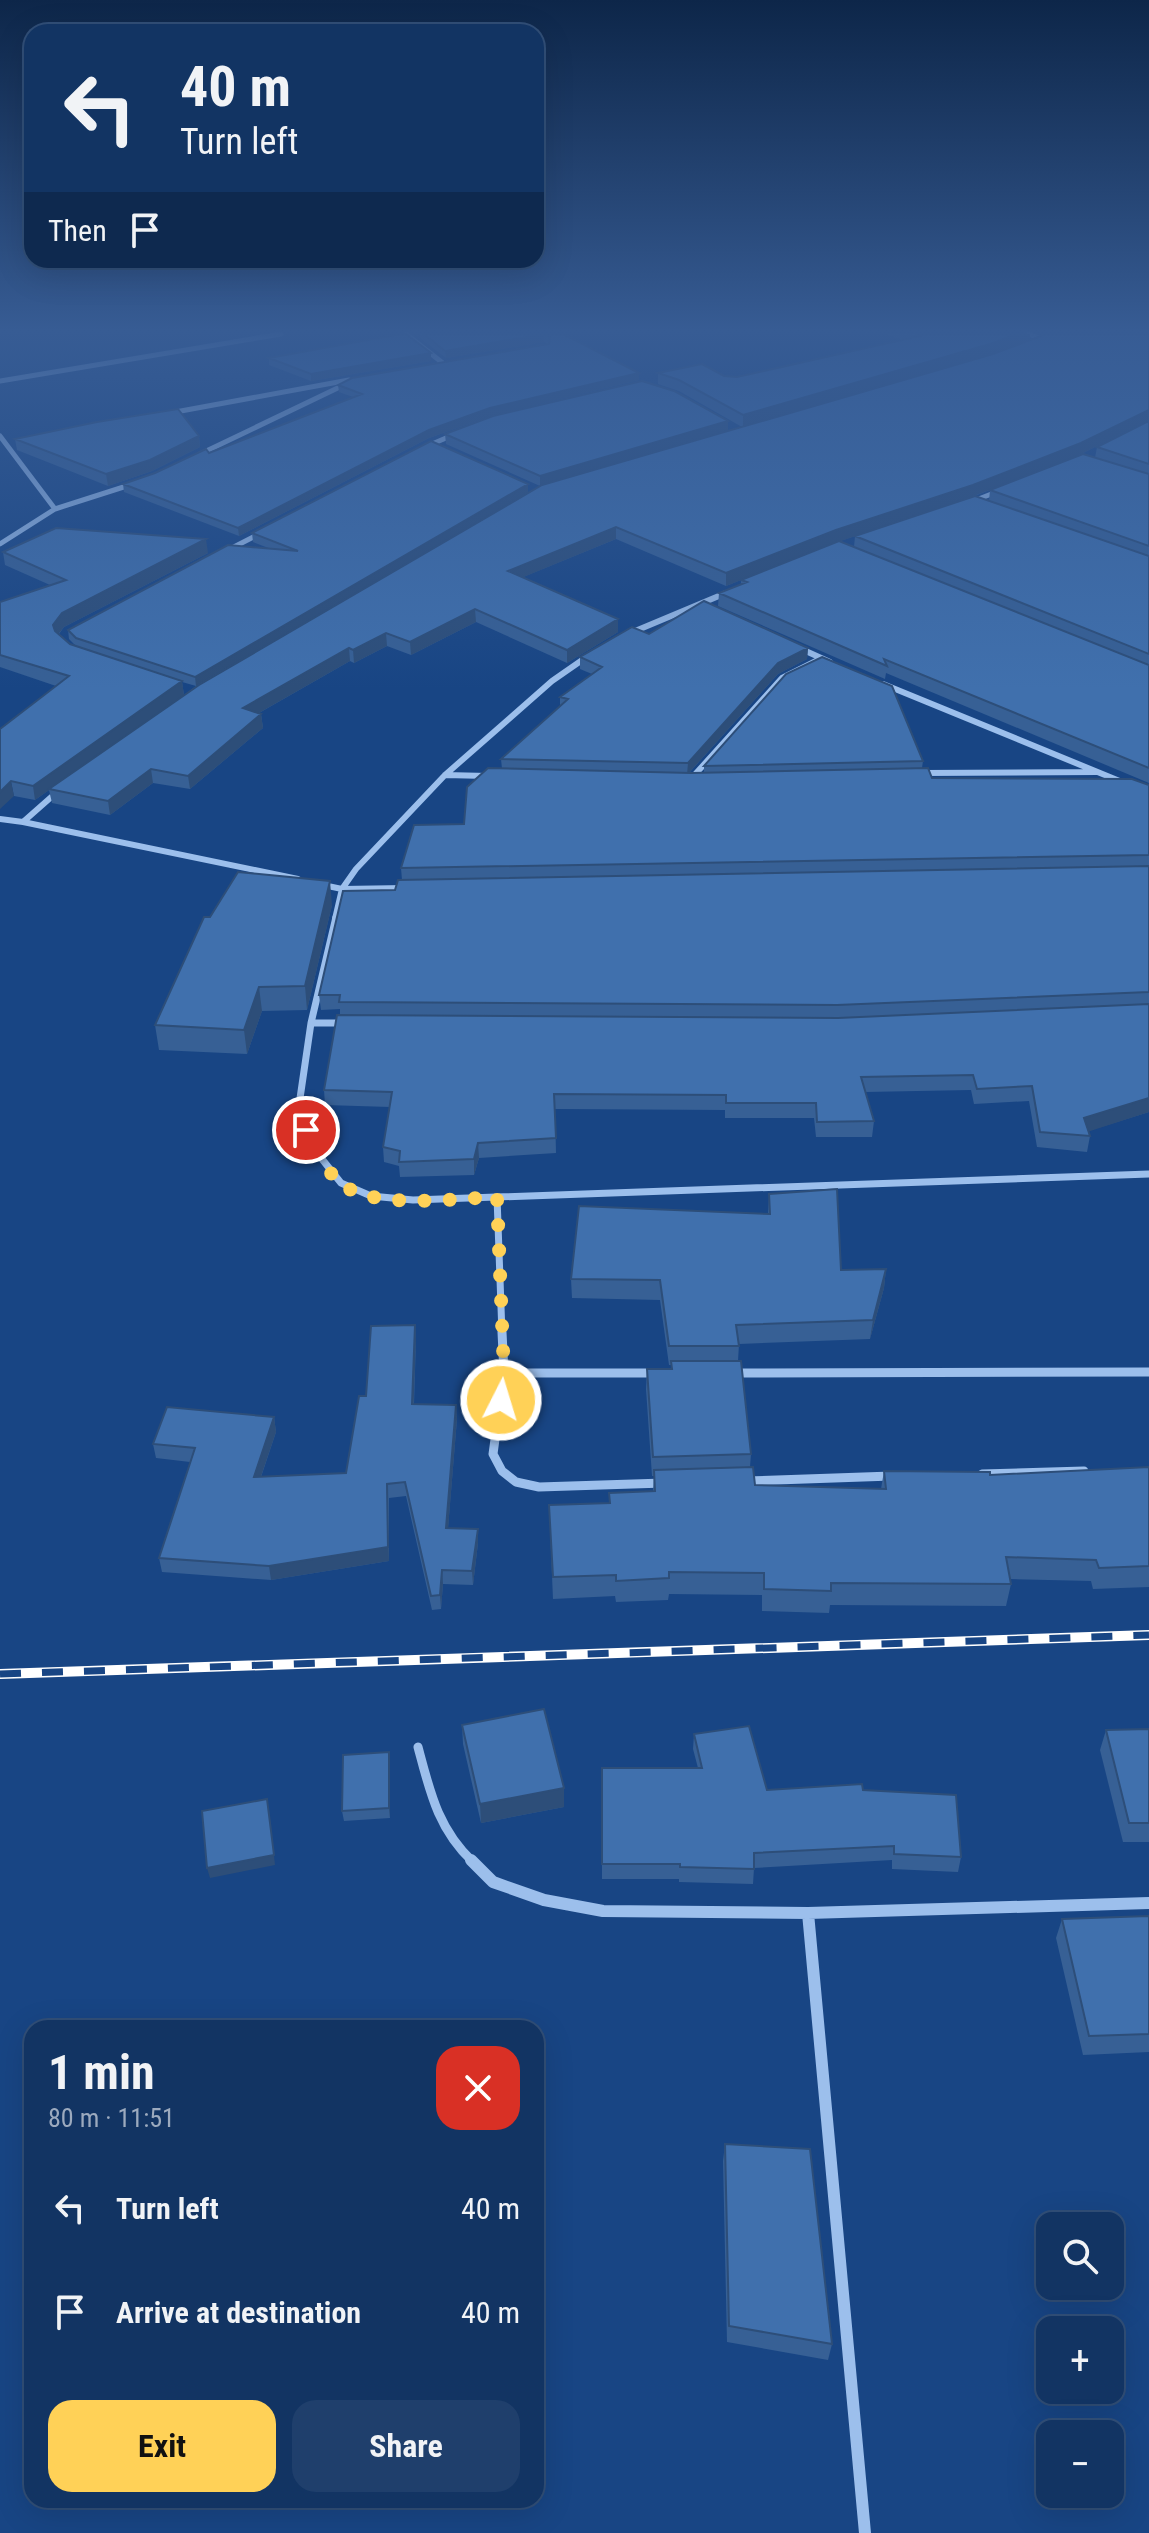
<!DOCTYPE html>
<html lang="en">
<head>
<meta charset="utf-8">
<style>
  :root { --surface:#123463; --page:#1f3f6c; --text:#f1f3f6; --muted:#9caabe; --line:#314f78; --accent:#ffd157 }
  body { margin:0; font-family:"Roboto Condensed",sans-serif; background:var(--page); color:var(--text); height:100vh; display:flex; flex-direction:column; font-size:30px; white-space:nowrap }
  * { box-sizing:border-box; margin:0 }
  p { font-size:26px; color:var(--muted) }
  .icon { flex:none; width:44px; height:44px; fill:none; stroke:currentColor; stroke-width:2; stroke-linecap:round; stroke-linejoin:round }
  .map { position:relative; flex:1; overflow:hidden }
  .sheet { position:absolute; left:24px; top:2020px; width:520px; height:488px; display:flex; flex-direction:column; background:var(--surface); border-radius:24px; box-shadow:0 8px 32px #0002,0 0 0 2px var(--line) }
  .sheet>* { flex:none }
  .guide { position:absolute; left:24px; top:24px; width:520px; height:244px; border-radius:24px; box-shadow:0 8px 32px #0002,0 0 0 2px var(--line); background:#123463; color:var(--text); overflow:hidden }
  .tools { position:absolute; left:1036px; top:2212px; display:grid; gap:16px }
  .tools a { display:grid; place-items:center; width:88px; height:88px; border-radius:16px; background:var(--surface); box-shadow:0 8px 32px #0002,0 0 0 2px var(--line); font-size:40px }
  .pin { position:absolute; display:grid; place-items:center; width:68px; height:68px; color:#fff; margin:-34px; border:4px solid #fff; border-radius:50%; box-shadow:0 2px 8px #0007 }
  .me { position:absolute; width:88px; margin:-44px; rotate:5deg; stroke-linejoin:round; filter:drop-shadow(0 0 6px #0008) }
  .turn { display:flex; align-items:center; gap:28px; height:168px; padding:0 24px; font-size:36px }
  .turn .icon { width:104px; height:104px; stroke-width:2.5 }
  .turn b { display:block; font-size:56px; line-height:68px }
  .then { display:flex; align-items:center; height:76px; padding:0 24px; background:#0003; gap:16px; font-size:30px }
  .round { display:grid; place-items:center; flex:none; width:84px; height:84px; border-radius:24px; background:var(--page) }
  .headline { display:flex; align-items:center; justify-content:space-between; height:136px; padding:0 24px }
  h1 { font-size:48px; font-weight:700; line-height:60px }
  .action { display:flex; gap:16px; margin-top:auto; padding:16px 24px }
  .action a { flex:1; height:92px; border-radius:24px; background:var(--accent); color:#111; font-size:32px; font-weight:700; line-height:92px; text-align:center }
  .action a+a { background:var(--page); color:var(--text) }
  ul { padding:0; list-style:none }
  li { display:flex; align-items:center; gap:24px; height:104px; padding:0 24px }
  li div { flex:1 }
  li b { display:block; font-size:30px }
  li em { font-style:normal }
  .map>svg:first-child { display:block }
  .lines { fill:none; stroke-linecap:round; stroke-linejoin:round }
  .street-far4 { stroke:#9cbfec; stroke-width:5 }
  .street-far3 { stroke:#9cbfec; stroke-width:6 }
  .street-far2 { stroke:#9cbfec; stroke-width:7 }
  .street-far1 { stroke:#9cbfec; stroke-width:9 }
  .street { stroke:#9cbfec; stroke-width:12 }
  .rail-casing { stroke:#fff; stroke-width:10 }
  .rail { stroke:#184584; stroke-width:7; stroke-dasharray:21; stroke-linecap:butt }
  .wall { fill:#376095; fill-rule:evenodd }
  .shaded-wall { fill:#2d4e79 }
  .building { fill:#4070ad; stroke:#2d4e79; stroke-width:2 }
  .route { stroke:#ffd157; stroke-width:14; stroke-dasharray:0 25.2 }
</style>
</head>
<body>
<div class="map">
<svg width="1149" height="2533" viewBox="0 0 1149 2533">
  <rect width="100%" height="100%" fill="#184584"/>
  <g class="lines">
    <path class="street-far4" d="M 406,334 L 444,364 L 438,365
      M 1029,334 L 1045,341
      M 0,381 L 281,334
      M 170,413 L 349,380
      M 0,436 L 55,509 L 133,484
      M 425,447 L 453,435
      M 200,454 L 346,384
      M 971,502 L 999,491
      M 0,544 L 55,509
      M 226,551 L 261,533"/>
    <path class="street-far3" d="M 628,634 L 726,593
      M 799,648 L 830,662
      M 883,684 L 1122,782
      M 922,773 L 1097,772
      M 445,775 L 488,776
      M 690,780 L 782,678 L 818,660
      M 57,792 L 23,822 L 298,879
      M 0,819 L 23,822
      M 323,885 L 342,889 L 405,888
      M 335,919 L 342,889 L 356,869 L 445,775 L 552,681 L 588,656"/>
    <path class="street-far2" d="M 336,917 L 311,1023 L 298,1112 L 314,1149 L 341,1183 L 371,1196 L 413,1200 L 1149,1174
      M 311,1023 L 344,1023
      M 497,1197 L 502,1334"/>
    <path class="street-far1" d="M 502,1332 L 504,1373 L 493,1454 L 502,1471 L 516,1482 L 539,1487 L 664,1483
      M 504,1373 L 656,1373
      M 733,1373 L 1149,1372
      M 982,1474 L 1084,1471
      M 746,1481 L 892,1476
      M 418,1747 C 430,1792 438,1829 473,1862"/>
    <path class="street" d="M 471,1860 L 493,1882 L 544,1900 L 603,1911 L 808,1913 L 1149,1903
      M 808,1913 L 865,2533"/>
    <g class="rail-casing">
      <path id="rail" d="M 0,1674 L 1149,1635"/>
    </g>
    <use href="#rail" class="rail"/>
  </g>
  <path class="wall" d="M 420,334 L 563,334 L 639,380 L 491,416 L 429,438 L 239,536 L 124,492 L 123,484 L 209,453 L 353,397 L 339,392 L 338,385 L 548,344 L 544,342 L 446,358 L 420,338 Z
    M 887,334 L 1030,334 L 1030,340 L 988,355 L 748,425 L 993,354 L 1044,335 L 1043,334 L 1149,334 L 1149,420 L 1079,455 L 972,497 L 989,501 L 990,490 L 1095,458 L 1097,447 L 1149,421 L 1149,783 L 886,673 L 885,679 L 718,606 L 719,593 L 741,584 L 741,580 L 726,586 L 616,539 L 523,577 L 618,632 L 567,663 L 476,622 L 411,655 L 387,646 L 354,663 L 350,661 L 259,713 L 261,714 L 263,728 L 190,789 L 153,783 L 110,815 L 52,803 L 49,790 L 35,800 L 14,796 L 0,729 L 56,686 L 0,667 L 0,602 L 50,585 L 5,565 L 3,552 L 208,553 L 64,627 L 59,634 L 70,644 L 76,646 L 69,639 L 68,630 L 271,549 L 253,542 L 252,533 L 528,484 L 528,493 L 540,486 L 446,444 L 445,434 L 728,431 L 742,427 L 679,391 L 658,384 L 658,373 L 737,377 L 902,340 ZM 855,536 L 854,547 L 840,541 ZM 182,682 L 196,686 L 184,695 Z
    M 269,358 L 431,361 L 311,381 L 269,365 Z
    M 199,436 L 200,447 L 152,471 L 108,486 L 17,450 L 15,439 Z
    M 649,634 L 808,648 L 807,659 L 778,674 L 689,773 L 704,773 L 704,766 L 923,761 L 922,768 L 932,778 L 1149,785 L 1149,1112 L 1088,1131 L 1090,1136 L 1087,1152 L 1037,1147 L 1029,1101 L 974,1104 L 971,1090 L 865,1092 L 874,1121 L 872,1137 L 816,1137 L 814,1118 L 725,1118 L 725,1110 L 555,1109 L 556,1153 L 479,1158 L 474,1175 L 400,1177 L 399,1166 L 384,1162 L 383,1147 L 390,1107 L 325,1105 L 324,1090 L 340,1015 L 340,1009 L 321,1010 L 319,995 L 402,880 L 401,868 L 464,824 L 502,769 L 501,759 L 560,706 L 560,697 L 592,674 L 580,669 L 580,657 Z
    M 332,905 L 307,1010 L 262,1011 L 247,1054 L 159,1050 L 155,1025 Z
    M 769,1194 L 841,1270 L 886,1269 L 884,1288 L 870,1339 L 739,1344 L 738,1361 L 751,1454 L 750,1467 L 755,1485 L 881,1489 L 884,1471 L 990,1475 L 1149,1467 L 1149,1587 L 1093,1589 L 1091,1581 L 1010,1579 L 1011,1584 L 1006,1606 L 830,1605 L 829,1613 L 762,1611 L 762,1595 L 669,1594 L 668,1600 L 616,1602 L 615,1596 L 553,1599 L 549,1505 L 609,1503 L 609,1493 L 653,1491 L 654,1476 L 652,1476 L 646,1389 L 647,1369 L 671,1369 L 671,1365 L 669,1365 L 660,1300 L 572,1298 L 571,1279 L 768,1214 Z
    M 415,1325 L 416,1339 L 414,1404 L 456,1405 L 457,1419 L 448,1528 L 478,1543 L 473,1585 L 443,1584 L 441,1609 L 432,1610 L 406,1496 L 389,1498 L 389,1561 L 271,1580 L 162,1572 L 159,1558 L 190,1462 L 156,1458 L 153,1444 L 274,1417 L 276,1432 L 261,1477 L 346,1473 L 366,1396 Z
    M 462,1725 L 564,1788 L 564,1807 L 481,1823 L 463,1744 Z
    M 1149,1729 L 1149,1842 L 1123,1842 L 1100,1750 L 1106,1730 Z
    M 694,1734 L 767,1790 L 863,1790 L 961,1857 L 958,1872 L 892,1869 L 892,1860 L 754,1868 L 753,1884 L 679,1882 L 679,1879 L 602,1879 L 602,1768 L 698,1768 L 693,1749 Z
    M 389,1752 L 390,1818 L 344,1821 L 342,1811 Z
    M 1149,1916 L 1149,2052 L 1083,2055 L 1056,1938 L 1062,1919 Z
    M 725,2144 L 832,2344 L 828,2360 L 727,2342 L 723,2161 Z"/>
  <path class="shaded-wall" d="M 544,334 L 544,342 L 446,358 L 445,351 Z
    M 1017,334 L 1030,334 L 1030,340 L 988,355 L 743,427 L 743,415 Z
    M 431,353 L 431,361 L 311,381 L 311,374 Z
    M 639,373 L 639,380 L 491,416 L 429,438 L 239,536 L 238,528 L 429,430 L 490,408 Z
    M 1149,410 L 1149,420 L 1079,455 L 971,497 L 835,543 L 726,586 L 726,573 Z
    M 728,421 L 728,431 L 540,486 L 540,476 Z
    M 199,436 L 200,447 L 152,471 L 108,486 L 106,474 Z
    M 528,484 L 528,493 L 196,686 L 195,677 Z
    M 616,527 L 616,539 L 509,583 L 508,571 Z
    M 206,539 L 208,553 L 64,627 L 55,638 L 53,625 L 62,613 Z
    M 475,609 L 476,622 L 411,655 L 410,642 Z
    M 618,619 L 618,632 L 567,663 L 567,650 Z
    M 386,633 L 387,646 L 354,663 L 353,650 Z
    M 349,648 L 350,661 L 245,721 L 243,708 Z
    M 808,648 L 807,659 L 778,674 L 687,775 L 688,763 L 778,663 Z
    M 182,681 L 184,695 L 35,800 L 33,786 Z
    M 261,714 L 263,728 L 190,789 L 188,776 Z
    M 151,769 L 153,783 L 110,815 L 108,801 Z
    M 11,781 L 14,796 L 0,809 L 0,792 Z
    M 330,881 L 332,905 L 307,1010 L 305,986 Z
    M 259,987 L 262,1011 L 247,1054 L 244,1030 Z
    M 1149,1098 L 1149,1112 L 1081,1134 L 1084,1118 Z
    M 478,1143 L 479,1158 L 474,1175 L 474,1159 Z
    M 886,1269 L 884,1288 L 870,1339 L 873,1320 Z
    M 415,1325 L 416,1339 L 413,1418 L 412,1404 Z
    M 456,1405 L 457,1419 L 447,1542 L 446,1528 Z
    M 274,1417 L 276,1432 L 256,1491 L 254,1477 Z
    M 387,1484 L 389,1561 L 271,1580 L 269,1566 Z
    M 478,1529 L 478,1543 L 473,1585 L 472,1571 Z
    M 442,1570 L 443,1584 L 441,1609 L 440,1595 Z
    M 389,1752 L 390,1762 L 390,1818 L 389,1808 Z
    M 564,1788 L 564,1807 L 481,1823 L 480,1804 Z
    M 269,1809 L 275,1865 L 210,1878 L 207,1868 Z"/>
  <path class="building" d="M 401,334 L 406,334 L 431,353 L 311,374 L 269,358 Z
    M 424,334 L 563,334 L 639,373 L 490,408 L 429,430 L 238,528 L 123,484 L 155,473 L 206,449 L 209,453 L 362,394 L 338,385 L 352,378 L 549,344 L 550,337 L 544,334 L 445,351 Z
    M 916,334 L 1017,334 L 990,344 L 743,415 L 679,380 L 658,373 L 702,364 L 724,376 L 737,377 L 920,336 Z
    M 1046,334 L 1149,334 L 1149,410 L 1081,443 L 973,485 L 836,530 L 726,573 L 616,527 L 508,571 L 618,619 L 567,650 L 475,609 L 410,642 L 386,633 L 353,650 L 349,648 L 243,708 L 261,714 L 188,776 L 151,769 L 108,801 L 49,789 L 199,685 L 542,485 L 993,354 Z
    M 642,381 L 674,391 L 728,421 L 540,476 L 445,434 L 493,416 Z
    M 178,409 L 199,436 L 150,460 L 106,474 L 15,439 L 97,422 Z
    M 1149,421 L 1149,464 L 1097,447 Z
    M 431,441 L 528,484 L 195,677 L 76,638 L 68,630 L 228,545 L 298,551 L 252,533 Z
    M 1083,454 L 1149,474 L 1149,546 L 990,490 Z
    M 975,496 L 1149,556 L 1149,654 L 855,536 Z
    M 56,528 L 206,539 L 62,613 L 53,625 L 55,631 L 70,644 L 182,681 L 33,786 L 11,781 L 0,792 L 0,729 L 69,676 L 0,655 L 0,602 L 66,580 L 3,552 Z
    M 839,541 L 1149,665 L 1149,768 L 884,659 L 887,666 L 719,593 L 747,582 L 741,580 Z
    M 704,601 L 808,648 L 778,663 L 688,763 L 501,759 L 568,699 L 560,697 L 602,667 L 580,657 L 632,627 L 649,634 Z
    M 822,657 L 892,686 L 923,761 L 704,766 L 786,674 Z
    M 488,768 L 691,773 L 928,768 L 932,778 L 1132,779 L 1149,785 L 1149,855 L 401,868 L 414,825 L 464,824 L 467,787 Z
    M 1149,866 L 1149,992 L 837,1005 L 339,1002 L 340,995 L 319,995 L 343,891 L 395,890 L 398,880 Z
    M 238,872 L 330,881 L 305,986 L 259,987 L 244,1030 L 155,1025 L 204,917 L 210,917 Z
    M 1149,1004 L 1149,1098 L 1084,1118 L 1090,1136 L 1040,1132 L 1032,1086 L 977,1089 L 973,1075 L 861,1077 L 874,1121 L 817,1122 L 816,1103 L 726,1103 L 726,1095 L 554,1094 L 556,1138 L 478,1143 L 474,1159 L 399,1162 L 400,1151 L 383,1147 L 392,1092 L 324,1090 L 337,1015 L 838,1018 Z
    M 837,1189 L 841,1270 L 886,1269 L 873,1320 L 736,1325 L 739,1346 L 669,1346 L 660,1280 L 571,1279 L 579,1206 L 770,1214 L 769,1194 Z
    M 415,1325 L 412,1404 L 456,1405 L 446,1528 L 478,1529 L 472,1571 L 442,1570 L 440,1595 L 431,1596 L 405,1482 L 387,1484 L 388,1547 L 269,1566 L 159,1558 L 195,1448 L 153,1444 L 167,1407 L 274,1417 L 254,1477 L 346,1473 L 359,1396 L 366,1396 L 371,1326 Z
    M 671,1361 L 741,1361 L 751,1454 L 653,1457 L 647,1369 L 672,1369 Z
    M 753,1467 L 755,1485 L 886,1489 L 884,1471 L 990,1472 L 990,1475 L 1149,1467 L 1149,1566 L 1099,1568 L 1096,1560 L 1006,1557 L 1011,1584 L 831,1583 L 831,1591 L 764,1589 L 764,1573 L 669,1572 L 669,1578 L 616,1581 L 616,1575 L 553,1577 L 549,1505 L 610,1503 L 609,1493 L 655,1491 L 654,1470 Z
    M 544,1709 L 564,1788 L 480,1804 L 462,1725 Z
    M 749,1726 L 767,1790 L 862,1784 L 863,1790 L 956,1795 L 961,1857 L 894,1854 L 894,1846 L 754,1853 L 754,1869 L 680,1867 L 680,1864 L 602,1864 L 602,1768 L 702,1768 L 694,1734 Z
    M 1149,1729 L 1149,1823 L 1129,1823 L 1106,1730 Z
    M 389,1752 L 389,1808 L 342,1811 L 343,1755 Z
    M 267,1799 L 274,1855 L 207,1868 L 202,1811 Z
    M 1149,1916 L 1149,2034 L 1089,2036 L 1062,1919 Z
    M 725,2144 L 810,2149 L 832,2344 L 729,2326 Z"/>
  <linearGradient id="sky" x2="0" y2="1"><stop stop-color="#0d2649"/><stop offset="0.48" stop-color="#375c94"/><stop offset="1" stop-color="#375c94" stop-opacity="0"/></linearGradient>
  <rect width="1149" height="689" fill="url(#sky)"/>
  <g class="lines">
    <path class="route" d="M 306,1130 C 313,1149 325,1168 339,1182 C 372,1211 456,1198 497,1197 L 504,1373 L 501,1400"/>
  </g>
</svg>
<div class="tools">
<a><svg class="icon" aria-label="search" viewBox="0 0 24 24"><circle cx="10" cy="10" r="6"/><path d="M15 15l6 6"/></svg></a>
<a>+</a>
<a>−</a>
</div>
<div class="pin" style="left:306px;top:1130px;background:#d93025"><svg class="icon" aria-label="arrive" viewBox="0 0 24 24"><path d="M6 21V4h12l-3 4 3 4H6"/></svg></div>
<svg class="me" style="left:501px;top:1400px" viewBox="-20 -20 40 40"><circle r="17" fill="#ffd157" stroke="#fff" stroke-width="3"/><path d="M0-11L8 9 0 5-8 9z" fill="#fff"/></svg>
<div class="guide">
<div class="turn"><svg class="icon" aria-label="left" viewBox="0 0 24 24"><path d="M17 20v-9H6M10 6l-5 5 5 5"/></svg><div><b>40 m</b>Turn left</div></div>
<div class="then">Then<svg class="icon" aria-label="arrive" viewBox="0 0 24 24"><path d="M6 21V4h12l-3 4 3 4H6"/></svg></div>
</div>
<section class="sheet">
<div class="headline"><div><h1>1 min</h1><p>80 m · 11:51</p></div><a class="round" style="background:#d93025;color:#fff"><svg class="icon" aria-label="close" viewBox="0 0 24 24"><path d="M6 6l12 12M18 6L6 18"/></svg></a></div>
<ul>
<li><svg class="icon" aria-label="left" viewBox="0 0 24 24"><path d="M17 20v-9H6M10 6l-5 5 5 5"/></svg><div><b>Turn left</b></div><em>40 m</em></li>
<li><svg class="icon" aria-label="arrive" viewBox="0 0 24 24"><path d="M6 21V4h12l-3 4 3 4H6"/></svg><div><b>Arrive at destination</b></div><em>40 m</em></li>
</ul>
<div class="action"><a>Exit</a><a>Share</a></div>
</section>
</div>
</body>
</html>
